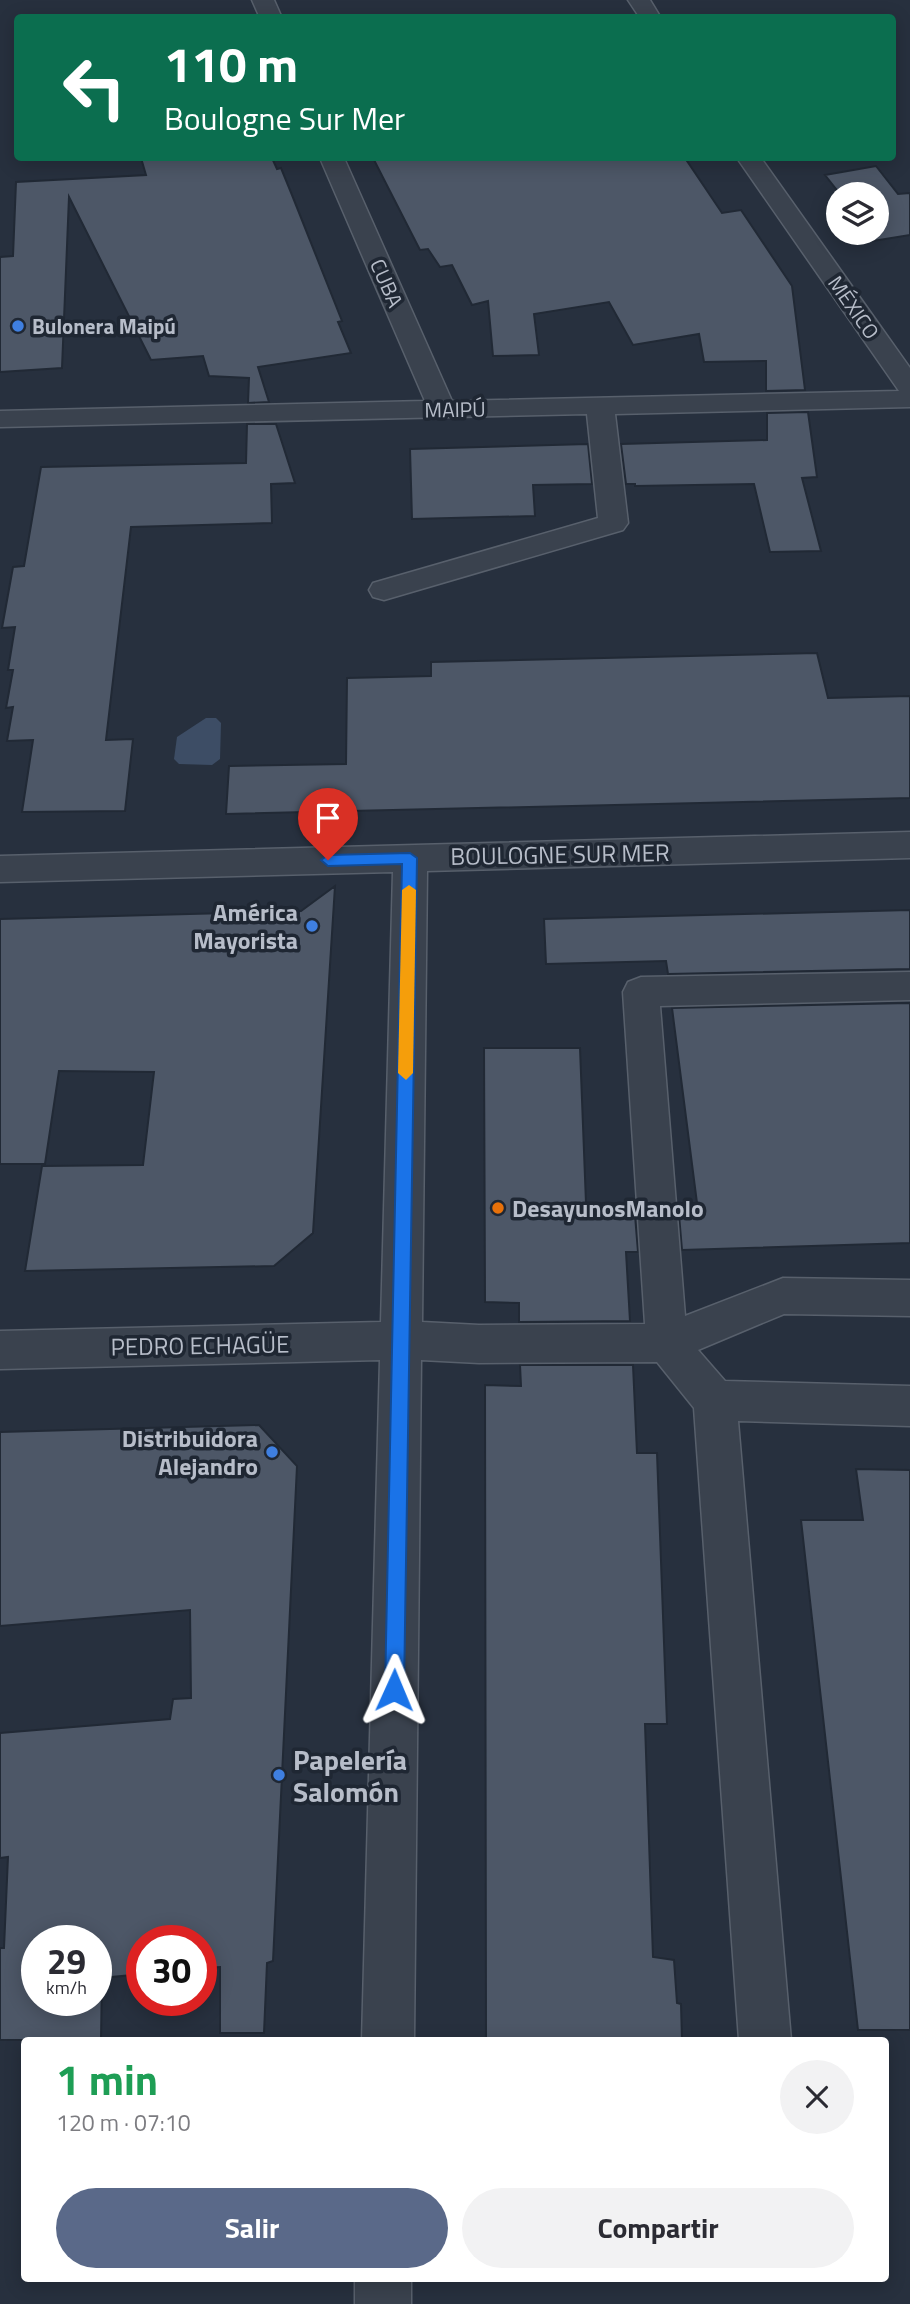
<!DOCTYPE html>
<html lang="es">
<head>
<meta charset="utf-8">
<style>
  :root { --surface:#fff; --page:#f2f2f3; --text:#2b2b33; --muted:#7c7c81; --accent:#5a6989 }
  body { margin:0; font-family:"Titillium Web",sans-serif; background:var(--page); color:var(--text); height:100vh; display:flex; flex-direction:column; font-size:26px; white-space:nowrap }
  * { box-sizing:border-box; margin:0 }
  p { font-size:23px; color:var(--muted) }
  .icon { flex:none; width:38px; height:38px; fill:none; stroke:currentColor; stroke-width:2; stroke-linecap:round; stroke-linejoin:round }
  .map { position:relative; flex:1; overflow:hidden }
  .details { position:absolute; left:21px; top:2037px; width:868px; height:245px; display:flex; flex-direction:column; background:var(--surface); border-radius:7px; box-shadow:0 4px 18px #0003 }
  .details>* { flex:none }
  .banner { position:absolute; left:14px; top:14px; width:882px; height:147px; border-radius:7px; box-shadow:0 4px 18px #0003; background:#0b6e4f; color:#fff; overflow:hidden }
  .fabs { position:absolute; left:826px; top:182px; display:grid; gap:14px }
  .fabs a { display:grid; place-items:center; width:63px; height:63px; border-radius:50%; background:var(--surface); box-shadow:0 4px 18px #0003; font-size:35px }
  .speed { position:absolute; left:21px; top:1925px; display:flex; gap:14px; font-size:35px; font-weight:700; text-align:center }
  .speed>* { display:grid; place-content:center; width:91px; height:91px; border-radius:50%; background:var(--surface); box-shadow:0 4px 18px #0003; line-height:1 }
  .speed small { font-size:18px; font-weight:400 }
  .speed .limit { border:10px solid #d22; background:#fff; color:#111 }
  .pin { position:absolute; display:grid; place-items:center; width:60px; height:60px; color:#fff; margin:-72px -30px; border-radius:50% 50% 50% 0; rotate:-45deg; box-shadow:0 0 7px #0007 }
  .pin .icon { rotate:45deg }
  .me { position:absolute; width:77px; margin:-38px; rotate:1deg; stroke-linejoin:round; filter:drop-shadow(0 0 5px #0008) }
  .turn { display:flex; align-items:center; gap:24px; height:147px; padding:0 35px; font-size:32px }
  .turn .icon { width:91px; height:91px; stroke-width:2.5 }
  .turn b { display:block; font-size:49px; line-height:60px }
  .round { display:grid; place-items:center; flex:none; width:74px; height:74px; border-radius:37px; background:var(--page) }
  .headline { display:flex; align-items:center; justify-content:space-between; height:119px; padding:0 35px }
  h1 { font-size:42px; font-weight:700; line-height:52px; color:#1e9e55 }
  .cta { display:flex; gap:14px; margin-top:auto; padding:14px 35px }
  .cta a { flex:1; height:80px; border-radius:42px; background:var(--accent); color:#fff; font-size:28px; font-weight:700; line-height:80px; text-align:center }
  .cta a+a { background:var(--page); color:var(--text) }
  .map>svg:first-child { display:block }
  .water { fill:#3d4d65 }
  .building { fill:#4d5767; stroke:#212935; stroke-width:2; fill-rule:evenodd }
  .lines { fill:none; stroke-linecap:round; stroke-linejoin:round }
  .minor-casing { stroke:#58606c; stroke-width:3 }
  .minor { fill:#3a424e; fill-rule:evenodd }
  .route { fill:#1a73e8; stroke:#114b97; stroke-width:2 }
  .slow { fill:#f59e0b }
  .shop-dot { fill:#3f7fe0; stroke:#1f2733; stroke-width:2.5 }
  .food-dot { fill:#e8710a; stroke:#1f2733; stroke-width:2.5 }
  .labels { text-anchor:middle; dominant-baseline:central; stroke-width:7; stroke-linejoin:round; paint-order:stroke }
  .far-street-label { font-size:21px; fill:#b7bdc9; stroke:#1f2733 }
  .far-poi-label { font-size:21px; font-weight:bold; fill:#b7bdc9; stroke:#1f2733; text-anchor:start }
  .street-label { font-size:24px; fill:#b7bdc9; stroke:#1f2733 }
  .poi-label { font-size:24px; font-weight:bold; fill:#b7bdc9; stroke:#1f2733; text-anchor:end }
  .near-poi-label { font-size:28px; font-weight:bold; fill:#b7bdc9; stroke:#1f2733; text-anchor:start }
</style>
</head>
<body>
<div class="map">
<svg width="910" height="2304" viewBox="0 0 910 2304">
  <rect width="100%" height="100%" fill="#27303e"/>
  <path class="water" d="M 206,718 L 216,718 L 221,723 L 220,759 L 212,765 L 179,764 L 174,759 L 177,737 Z"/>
  <path class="building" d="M 141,158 L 272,158 L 277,169 L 281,168 L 292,195 L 342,321 L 338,322 L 351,353 L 258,367 L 269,402 L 248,403 L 249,378 L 209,376 L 203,356 L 151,360 L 69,197 L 62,368 L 0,372 L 0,257 L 13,256 L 16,182 L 146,175 Z
    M 373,158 L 685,158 L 722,213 L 741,210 L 792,286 L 805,390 L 766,391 L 766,361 L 704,362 L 699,334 L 633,345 L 609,302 L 534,314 L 539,355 L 493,356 L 488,301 L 472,305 L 452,265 L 440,267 L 428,249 L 420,250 Z
    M 876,166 L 898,194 L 910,193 L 910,235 L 873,241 L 867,233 L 877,233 L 877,194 L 840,194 L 825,175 Z
    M 808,412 L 817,477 L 802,478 L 821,551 L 770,552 L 754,484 L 635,486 L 635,484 L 626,484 L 621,444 L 767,440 L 767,413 Z
    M 247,424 L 276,424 L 295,483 L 271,484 L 272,523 L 131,527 L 106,740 L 133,739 L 125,811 L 22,812 L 33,740 L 7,741 L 13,707 L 6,708 L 13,670 L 8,670 L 15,627 L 2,628 L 13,567 L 24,566 L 41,467 L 246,463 Z
    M 588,444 L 592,484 L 533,485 L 535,516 L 412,519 L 410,449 Z
    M 817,653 L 828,698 L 910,696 L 910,798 L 226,814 L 229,766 L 346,764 L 347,678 L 431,676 L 431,662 Z
    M 335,886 L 313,1233 L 274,1266 L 25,1271 L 42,1166 L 143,1165 L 154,1072 L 59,1071 L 45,1164 L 0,1164 L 0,919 L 301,911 Z
    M 910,910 L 910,969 L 668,974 L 666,961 L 546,964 L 544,919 Z
    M 910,1003 L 910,1243 L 682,1250 L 678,1203 L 697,1203 L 672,1008 Z
    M 484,1048 L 580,1048 L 586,1203 L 634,1203 L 638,1252 L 626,1252 L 630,1321 L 519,1322 L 519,1303 L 485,1302 Z
    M 520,1365 L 633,1365 L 637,1453 L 657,1453 L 667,1724 L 645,1724 L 653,1957 L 674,1960 L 677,2003 L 681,2004 L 682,2040 L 486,2040 L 485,1385 L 521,1386 Z
    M 259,1425 L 297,1466 L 273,1961 L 267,1963 L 264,2033 L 220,2033 L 220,1967 L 201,1968 L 201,1941 L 142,1941 L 142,1974 L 102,1978 L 101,2040 L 0,2040 L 0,1948 L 4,1948 L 8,1857 L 0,1858 L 0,1733 L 170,1719 L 173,1699 L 191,1698 L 190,1610 L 0,1626 L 0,1432 ZM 37,1941 L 96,1941 L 96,2000 L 37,2000 Z
    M 856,1469 L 910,1470 L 910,2030 L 858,2030 L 801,1520 L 863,1520 Z"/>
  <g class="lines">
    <g class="minor-casing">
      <path id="minor" d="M 252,0 L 274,0 L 282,18 L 260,18 Z
        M 628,0 L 650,0 L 661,18 L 640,18 Z
        M 320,158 L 344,158 L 452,401 L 899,391 L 737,158 L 761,158 L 910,368 L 910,407 L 615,414 L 628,523 L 623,530 L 384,600 L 373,597 L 369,590 L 373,583 L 598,518 L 587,414 L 0,427 L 0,411 L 425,401 Z
        M 910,832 L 910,858 L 427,871 L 422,1322 L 479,1325 L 645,1324 L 623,992 L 628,982 L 641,977 L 910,972 L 910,1000 L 660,1006 L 685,1316 L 783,1278 L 910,1280 L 910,1316 L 784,1314 L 698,1350 L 725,1381 L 910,1386 L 910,1426 L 738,1421 L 791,2040 L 739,2040 L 694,1408 L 657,1362 L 479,1363 L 421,1360 L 414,2040 L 362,2040 L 380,1360 L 0,1369 L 0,1331 L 381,1322 L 393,872 L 0,882 L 0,856 Z
        M 355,2278 L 411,2278 L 411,2304 L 355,2304 Z"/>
    </g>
    <use href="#minor" class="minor"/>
  </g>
  <path class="route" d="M 410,853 L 417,858 L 404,1690 L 401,1697 L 394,1700 L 388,1697 L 385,1690 L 402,864 L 328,866 L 321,860 L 328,855 Z"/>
  <path class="slow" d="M 409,885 L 416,890 L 413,1073 L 406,1080 L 398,1073 L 402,890 Z"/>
  <g class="shop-dot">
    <circle cx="18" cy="326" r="7"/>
    <circle cx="312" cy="926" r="7"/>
    <circle cx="272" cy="1452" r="7"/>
    <circle cx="279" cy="1775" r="7"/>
  </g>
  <circle class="food-dot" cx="498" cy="1208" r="7"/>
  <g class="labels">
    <g class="far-street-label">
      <text transform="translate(387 283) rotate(66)">CUBA</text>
      <text transform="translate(854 307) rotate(55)">MÉXICO</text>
      <text transform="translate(455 409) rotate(-1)">MAIPÚ</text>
    </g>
    <g class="far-poi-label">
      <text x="32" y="326">Bulonera Maipú</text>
    </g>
    <g class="street-label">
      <text transform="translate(560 854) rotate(-1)">BOULOGNE SUR MER</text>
      <text transform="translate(200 1345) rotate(-1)">PEDRO ECHAGÜE</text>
    </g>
    <g class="poi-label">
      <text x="298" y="912">América<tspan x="298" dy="28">Mayorista</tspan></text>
      <text x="512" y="1208" text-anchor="start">DesayunosManolo</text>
      <text x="258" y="1438">Distribuidora<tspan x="258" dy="28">Alejandro</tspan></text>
    </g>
    <g class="near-poi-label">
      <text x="293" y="1759">Papelería<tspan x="293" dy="32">Salomón</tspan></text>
    </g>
  </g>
</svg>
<div class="fabs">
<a><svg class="icon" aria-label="layers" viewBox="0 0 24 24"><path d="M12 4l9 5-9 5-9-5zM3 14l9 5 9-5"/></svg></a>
</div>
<div class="speed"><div>29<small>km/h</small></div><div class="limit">30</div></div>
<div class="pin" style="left:328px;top:860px;background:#d93025"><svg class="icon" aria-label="arrive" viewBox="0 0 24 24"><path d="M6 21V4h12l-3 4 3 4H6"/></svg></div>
<svg class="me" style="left:394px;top:1690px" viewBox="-20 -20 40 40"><path d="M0-17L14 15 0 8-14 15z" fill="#1a73e8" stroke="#fff" stroke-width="4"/></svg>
<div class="banner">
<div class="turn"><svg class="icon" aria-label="left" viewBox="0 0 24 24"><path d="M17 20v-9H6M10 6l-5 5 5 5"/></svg><div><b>110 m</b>Boulogne Sur Mer</div></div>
</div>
<section class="details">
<div class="headline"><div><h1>1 min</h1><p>120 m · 07:10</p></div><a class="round"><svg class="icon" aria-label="close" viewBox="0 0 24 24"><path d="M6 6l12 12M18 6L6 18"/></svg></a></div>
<div class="cta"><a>Salir</a><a>Compartir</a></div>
</section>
</div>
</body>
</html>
